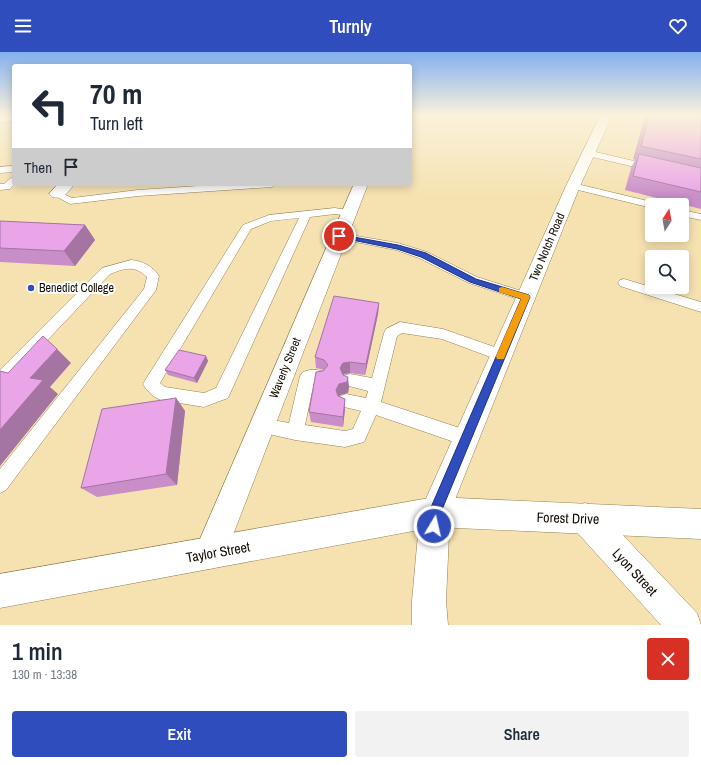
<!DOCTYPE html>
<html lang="en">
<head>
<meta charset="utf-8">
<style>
  :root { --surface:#fff; --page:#f2f2f3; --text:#1f2937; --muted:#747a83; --accent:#304dbe }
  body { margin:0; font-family:"Archivo Narrow",sans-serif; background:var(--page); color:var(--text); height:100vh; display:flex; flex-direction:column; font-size:15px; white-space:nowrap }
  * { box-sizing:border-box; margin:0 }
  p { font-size:13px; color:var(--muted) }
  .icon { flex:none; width:22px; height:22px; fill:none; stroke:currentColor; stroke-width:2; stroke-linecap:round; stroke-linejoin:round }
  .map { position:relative; height:573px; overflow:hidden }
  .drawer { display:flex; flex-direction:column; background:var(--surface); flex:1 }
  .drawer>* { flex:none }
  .top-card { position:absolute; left:12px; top:12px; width:400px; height:122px; border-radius:4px; box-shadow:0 2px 10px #0003; background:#fff; color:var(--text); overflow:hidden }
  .needle { width:26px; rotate:11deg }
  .buttons { position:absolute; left:645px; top:146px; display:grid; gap:8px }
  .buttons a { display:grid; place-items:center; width:44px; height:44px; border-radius:4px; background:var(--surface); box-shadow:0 2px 10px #0003; font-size:20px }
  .pin { position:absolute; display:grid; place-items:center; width:34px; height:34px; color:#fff; margin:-17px; border:2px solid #fff; border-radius:50%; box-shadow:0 1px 4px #0007 }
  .me { position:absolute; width:44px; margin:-22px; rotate:9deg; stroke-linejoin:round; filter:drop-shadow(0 0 3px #0008) }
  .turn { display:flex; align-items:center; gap:14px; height:84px; padding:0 12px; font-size:18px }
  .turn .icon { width:52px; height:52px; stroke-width:2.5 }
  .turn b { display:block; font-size:28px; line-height:34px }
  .then { display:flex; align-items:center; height:38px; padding:0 12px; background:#0003; gap:8px; font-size:15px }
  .round { display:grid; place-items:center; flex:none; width:42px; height:42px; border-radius:4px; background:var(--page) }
  .head { display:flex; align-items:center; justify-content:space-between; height:68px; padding:0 12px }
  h1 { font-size:24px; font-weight:600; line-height:30px }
  .button { display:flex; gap:8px; margin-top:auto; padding:8px 12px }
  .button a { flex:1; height:46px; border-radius:4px; background:var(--accent); color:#fff; font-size:16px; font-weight:600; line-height:46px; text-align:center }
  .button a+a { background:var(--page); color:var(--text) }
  header { display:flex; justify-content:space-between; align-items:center; height:52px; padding:0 12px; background:var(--accent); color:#fff; font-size:18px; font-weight:600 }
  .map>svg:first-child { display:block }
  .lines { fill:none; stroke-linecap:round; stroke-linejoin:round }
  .service-casing { stroke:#938053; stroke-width:1 }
  .minor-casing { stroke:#938053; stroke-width:1 }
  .secondary-casing { stroke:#938053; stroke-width:1 }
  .primary-casing { stroke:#938053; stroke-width:1 }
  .service { fill:#fff; fill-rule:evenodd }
  .minor { fill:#fff; fill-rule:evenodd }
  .secondary { fill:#fff; fill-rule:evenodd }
  .primary { fill:#fff; fill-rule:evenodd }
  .wall { fill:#c98ec8 }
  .shaded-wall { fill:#a474a2 }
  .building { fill:#eaa5e8; stroke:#a474a2 }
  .route { fill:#304dbe; stroke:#1f327c }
  .slow { fill:#f59e0b }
  .poi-dot { fill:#304dbe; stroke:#fff; stroke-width:1.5 }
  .labels { text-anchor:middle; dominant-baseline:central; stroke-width:4; stroke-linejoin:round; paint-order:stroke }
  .street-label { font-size:12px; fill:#120b00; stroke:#fff }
  .poi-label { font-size:12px; fill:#120b00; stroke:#fff; text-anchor:start }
  .near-street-label { font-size:14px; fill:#120b00; stroke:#fff }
</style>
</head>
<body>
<header><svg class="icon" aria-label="menu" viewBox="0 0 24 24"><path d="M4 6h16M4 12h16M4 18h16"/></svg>Turnly<svg class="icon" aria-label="heart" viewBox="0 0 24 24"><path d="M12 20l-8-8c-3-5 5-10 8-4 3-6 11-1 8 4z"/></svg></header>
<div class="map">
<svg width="701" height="573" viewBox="0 0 701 573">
  <rect width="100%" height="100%" fill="#f6e2b1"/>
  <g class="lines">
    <g class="service-casing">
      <path id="service" d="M 587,98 L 655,114 L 657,116 L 652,119 L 584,103 L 583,101 Z
        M 14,114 L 14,120 L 0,121 L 0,115 Z
        M 14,125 L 14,132 L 15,132 L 10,137 L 0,138 L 0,132 L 4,132 L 11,126 Z
        M 573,131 L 656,151 L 657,153 L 652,153 L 652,156 L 570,136 L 568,134 L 570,132 Z
        M 229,132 L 277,132 L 272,135 L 138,144 L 70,152 L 52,142 L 57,139 L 72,146 L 138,138 Z
        M 335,156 L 353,159 L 354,161 L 349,164 L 335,162 L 310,165 L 228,346 L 204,355 L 161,348 C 153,345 147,339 143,332 L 146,327 L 243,173 L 269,163 ZM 299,166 L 216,336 L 204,341 L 165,335 L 160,331 L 251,177 L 271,169 Z
        M 682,158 L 701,162 L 701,168 L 682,164 Z
        M 339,181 L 398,191 L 427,200 L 477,225 L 531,242 L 532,245 L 531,248 L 526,250 L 521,248 L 469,231 L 419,206 L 396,198 L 335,186 L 333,184 Z
        M 131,208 C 142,209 153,214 159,224 L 156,238 L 6,438 L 0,441 L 0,417 L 144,237 L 147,225 C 135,213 125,216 110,222 L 5,333 L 0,334 L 0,318 L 102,216 Z
        M 624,227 L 701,250 L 701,260 L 620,234 L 618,231 L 620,228 Z
        M 400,270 L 443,277 L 506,299 L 508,303 L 506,307 L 501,309 L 442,287 L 402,281 L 397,284 L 381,350 L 472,380 L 474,386 L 472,392 L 466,394 L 376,363 L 364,390 L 345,395 L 295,388 L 256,379 L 254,374 L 256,369 L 262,366 L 289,371 L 300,324 L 303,320 C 310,317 317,317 324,320 L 327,324 L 324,328 L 314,330 L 305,373 L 345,379 L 353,377 L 361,359 L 340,354 L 338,349 L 340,344 L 346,342 L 366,346 L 368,339 L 345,333 L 342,328 L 345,323 L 350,322 L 372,326 L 384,281 L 386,277 Z"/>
    </g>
    <g class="minor-casing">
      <path id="minor" d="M 0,64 L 14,64 L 14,70 L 0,71 Z
        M 58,132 L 74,132 C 69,140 62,148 52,145 L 49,142 Z
        M 354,132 L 368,132 L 226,501 L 221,512 L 210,517 L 199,512 L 194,501 Z
        M 585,451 L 596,455 L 697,561 L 701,573 L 661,573 L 574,477 L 570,466 L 574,455 Z"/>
    </g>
    <g class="secondary-casing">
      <path id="secondary" d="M 435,445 L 701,457 L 701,487 L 435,475 L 0,556 L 0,522 Z"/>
    </g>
    <g class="primary-casing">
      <path id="primary" d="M 600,64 L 612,64 L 580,134 L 450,460 L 446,549 L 448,573 L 412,573 L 412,549 L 420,460 L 566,134 Z"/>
    </g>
    <use href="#service" class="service"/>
    <use href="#minor" class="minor"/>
    <use href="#secondary" class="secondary"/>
    <use href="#primary" class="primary"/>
  </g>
  <path class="wall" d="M 645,64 L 701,64 L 701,157 L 625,138 L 631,116 L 635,108 L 633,107 Z
    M 0,169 L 85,173 L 95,188 L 75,214 L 0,210 Z
    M 379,251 L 378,262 L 365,323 L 350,321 L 343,323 L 349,335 L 348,341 L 340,343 L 339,345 L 345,357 L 343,375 L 311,370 L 309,360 L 324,318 L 316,316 L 315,305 Z
    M 206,304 L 208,309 L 197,331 L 168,323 L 165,318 Z
    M 176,346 L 185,359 L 177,433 L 97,445 L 81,436 Z"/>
  <path class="shaded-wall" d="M 85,173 L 95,188 L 75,214 L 64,199 Z
    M 379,251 L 378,262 L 365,323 L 366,312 Z
    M 57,297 L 71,311 L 50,335 L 58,342 L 0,414 L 0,378 L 30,326 Z
    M 206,304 L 208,309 L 197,331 L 194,326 Z
    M 350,310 L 350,321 L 344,322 L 341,327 L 340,316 L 343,311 Z
    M 348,325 L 349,335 L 348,341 L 340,343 L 337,348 L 336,338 L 339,332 Z
    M 176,346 L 185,359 L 177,433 L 166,422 Z
    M 345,347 L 345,357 L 343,375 L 343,365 Z"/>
  <path class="building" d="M 649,64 L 701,64 L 701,107 L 641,94 Z
    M 639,102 L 701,116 L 701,140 L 633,124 Z
    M 0,169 L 85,173 L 64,199 L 0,196 Z
    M 334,244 L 379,251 L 366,312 L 350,310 L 343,311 L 340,316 L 343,323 L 348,325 L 347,330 L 339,332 L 336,338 L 338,344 L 345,347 L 343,365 L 309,360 L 316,320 L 323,319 L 328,313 L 324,308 L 315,305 Z
    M 43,284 L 57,297 L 30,326 L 43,328 L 0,378 L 0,319 L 8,321 Z
    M 179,298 L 206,304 L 194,326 L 165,318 Z
    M 176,346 L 166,422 L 81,436 L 102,357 Z"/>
  <linearGradient id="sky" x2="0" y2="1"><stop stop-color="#83b0ef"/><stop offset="0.44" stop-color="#fbf2dc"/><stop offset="1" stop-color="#fbf2dc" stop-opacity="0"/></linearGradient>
  <rect width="701" height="144" fill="url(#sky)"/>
  <path class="route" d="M 337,182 L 398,193 L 426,201 L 476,227 L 529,243 L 530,245 L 441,460 L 439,479 L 434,481 L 430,479 L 428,474 L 429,460 L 521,247 L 470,230 L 421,205 L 397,197 L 337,185 Z"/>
  <path class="slow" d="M 502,235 L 529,243 L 530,245 L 505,304 L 504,307 L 497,307 L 496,304 L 521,247 L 499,240 L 499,236 Z"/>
  <circle class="poi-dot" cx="31" cy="236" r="4"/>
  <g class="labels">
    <g class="street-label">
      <text transform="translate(547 195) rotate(-67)">Two Notch Road</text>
      <text transform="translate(285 316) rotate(-68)">Waverly Street</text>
    </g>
    <g class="poi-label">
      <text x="39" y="236">Benedict College</text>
    </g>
    <g class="near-street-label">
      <text transform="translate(568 466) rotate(2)">Forest Drive</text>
      <text transform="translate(218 500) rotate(-10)">Taylor Street</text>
      <text transform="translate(635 520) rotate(47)">Lyon Street</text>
    </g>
  </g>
</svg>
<div class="buttons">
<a><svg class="needle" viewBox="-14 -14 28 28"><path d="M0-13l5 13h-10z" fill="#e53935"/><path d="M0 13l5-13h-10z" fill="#747a83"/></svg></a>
<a><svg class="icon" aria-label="search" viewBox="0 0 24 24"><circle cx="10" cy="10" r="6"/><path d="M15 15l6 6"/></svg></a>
</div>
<div class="pin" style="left:339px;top:184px;background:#d93025"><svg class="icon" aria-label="arrive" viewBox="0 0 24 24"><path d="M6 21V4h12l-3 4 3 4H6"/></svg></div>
<svg class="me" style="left:434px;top:474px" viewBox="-20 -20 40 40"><circle r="17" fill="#304dbe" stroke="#fff" stroke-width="3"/><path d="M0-11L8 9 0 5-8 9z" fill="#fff"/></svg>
<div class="top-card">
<div class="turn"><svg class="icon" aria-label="left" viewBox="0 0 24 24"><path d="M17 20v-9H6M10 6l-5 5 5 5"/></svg><div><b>70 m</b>Turn left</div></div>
<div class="then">Then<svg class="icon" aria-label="arrive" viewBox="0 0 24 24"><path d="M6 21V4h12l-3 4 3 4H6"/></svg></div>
</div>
</div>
<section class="drawer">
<div class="head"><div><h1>1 min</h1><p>130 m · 13:38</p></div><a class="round" style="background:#d93025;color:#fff"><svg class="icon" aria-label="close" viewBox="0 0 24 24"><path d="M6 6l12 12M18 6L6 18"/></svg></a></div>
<div class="button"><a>Exit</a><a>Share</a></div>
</section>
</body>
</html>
